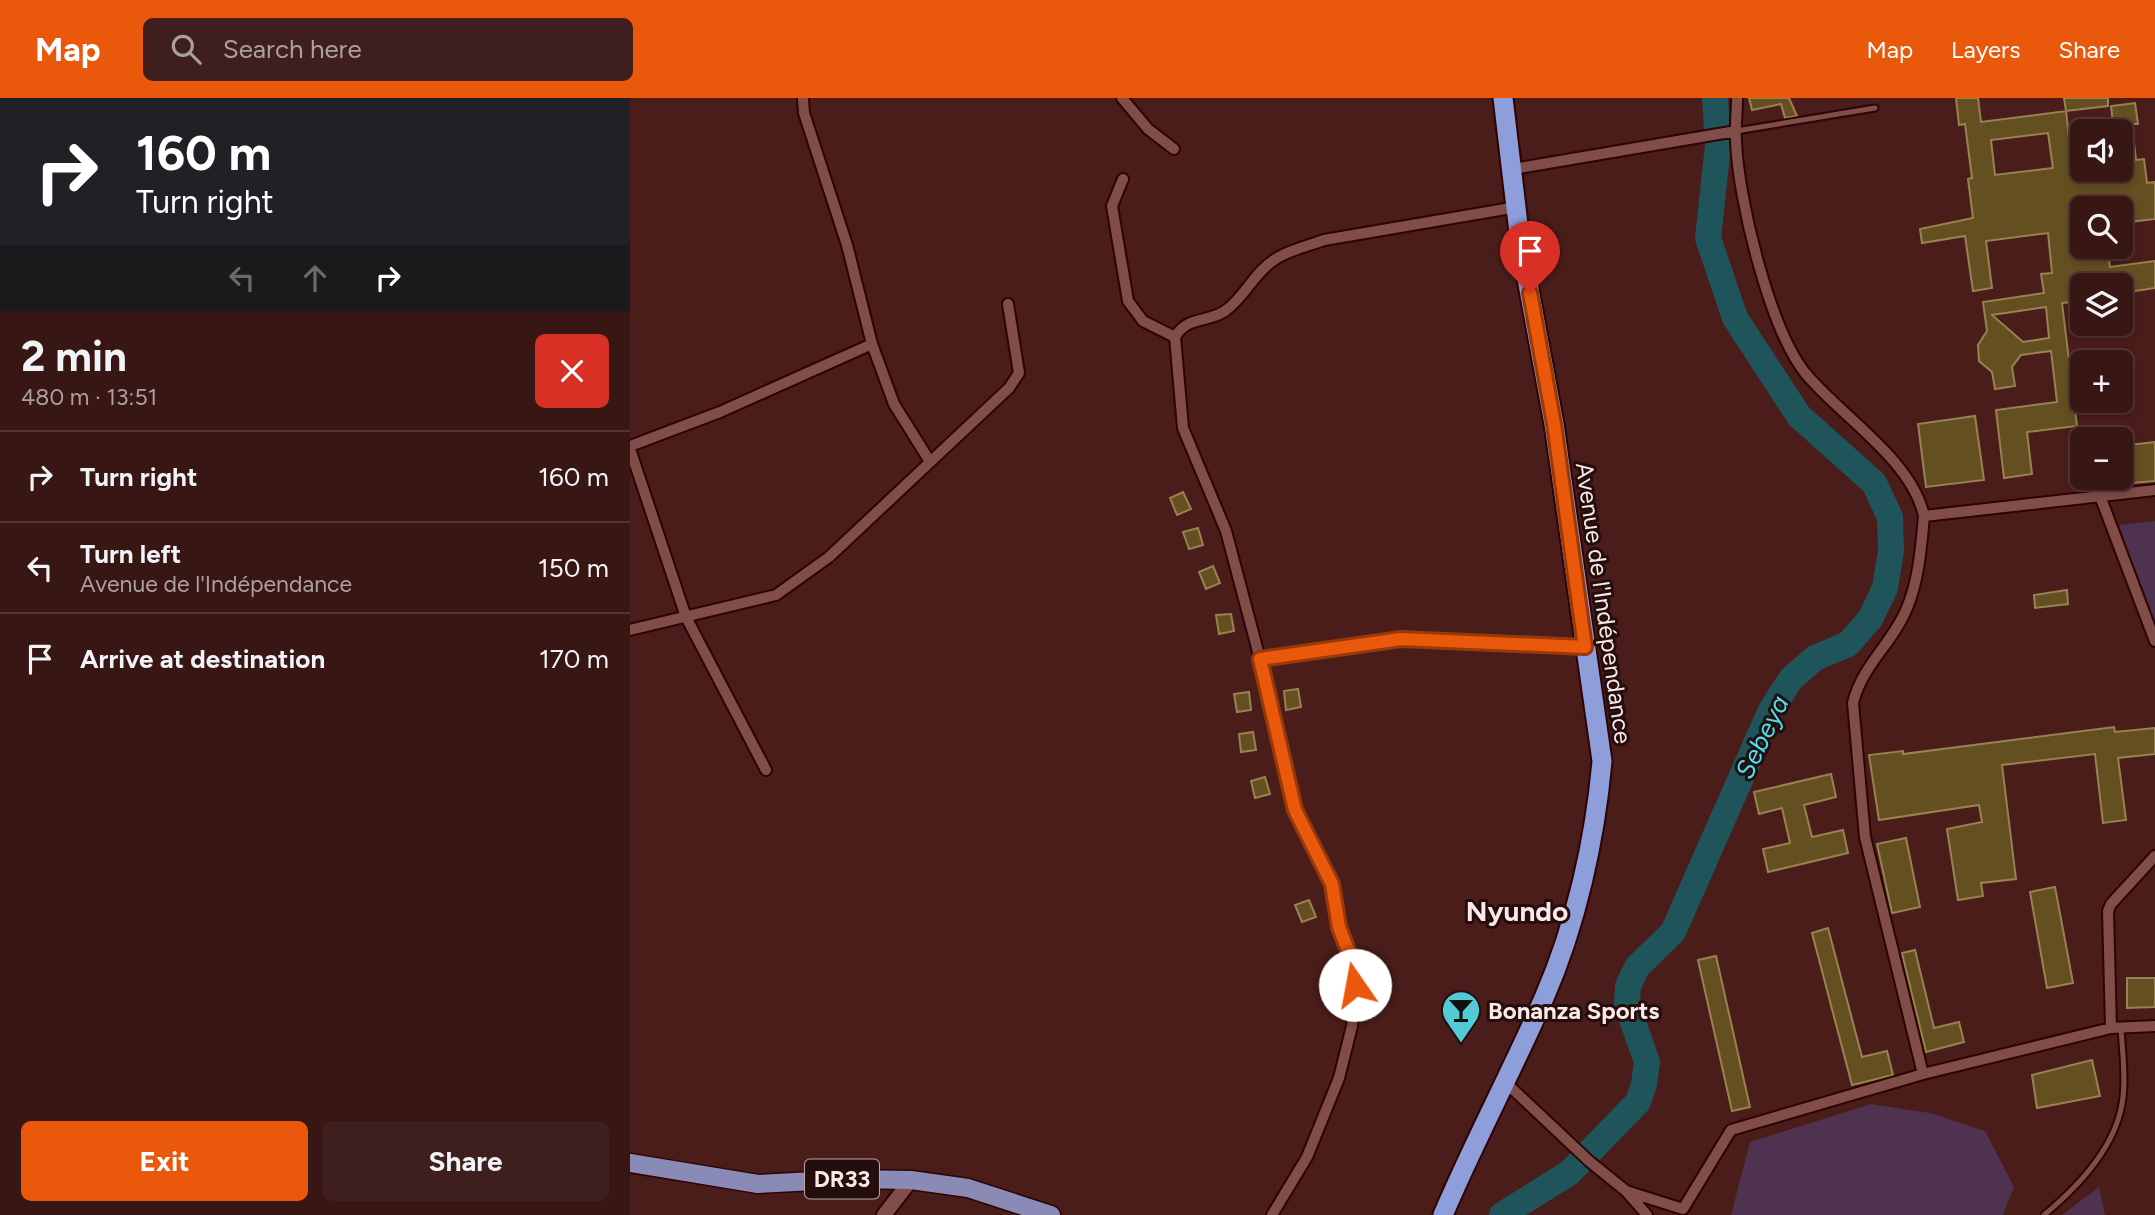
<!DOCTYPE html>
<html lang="en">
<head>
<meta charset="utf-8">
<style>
  :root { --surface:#381614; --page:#3f1f1d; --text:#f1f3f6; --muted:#ab9fa0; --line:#523534; --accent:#ea580c }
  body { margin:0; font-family:Figtree,sans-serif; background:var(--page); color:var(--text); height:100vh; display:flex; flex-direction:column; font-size:26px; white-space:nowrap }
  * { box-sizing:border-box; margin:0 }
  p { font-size:23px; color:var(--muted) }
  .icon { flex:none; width:38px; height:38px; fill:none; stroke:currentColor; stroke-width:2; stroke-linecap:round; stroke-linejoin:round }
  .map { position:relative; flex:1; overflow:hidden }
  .drawer { display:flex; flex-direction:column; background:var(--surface); width:630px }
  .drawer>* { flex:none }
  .top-card { background:#202124; color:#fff; overflow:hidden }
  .buttons { position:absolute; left:1440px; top:21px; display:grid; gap:14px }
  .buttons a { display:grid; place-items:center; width:63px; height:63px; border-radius:10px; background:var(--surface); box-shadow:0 4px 10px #0003,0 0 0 2px var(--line); font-size:35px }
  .pin { position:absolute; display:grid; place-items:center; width:60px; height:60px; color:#fff; margin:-72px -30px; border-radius:50% 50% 50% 0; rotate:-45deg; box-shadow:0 0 7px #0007 }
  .pin .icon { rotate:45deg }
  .me { position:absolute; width:77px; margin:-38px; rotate:348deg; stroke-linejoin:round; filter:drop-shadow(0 0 5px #0008) }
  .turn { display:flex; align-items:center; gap:24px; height:147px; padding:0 21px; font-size:32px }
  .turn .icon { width:91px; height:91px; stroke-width:2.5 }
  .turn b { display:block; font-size:49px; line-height:60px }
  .lanes { display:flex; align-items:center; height:66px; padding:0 21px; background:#0003; justify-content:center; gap:35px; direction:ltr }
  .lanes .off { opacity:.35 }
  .round { display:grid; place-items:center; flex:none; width:74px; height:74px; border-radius:10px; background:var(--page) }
  .overview { display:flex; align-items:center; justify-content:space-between; height:119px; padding:0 21px }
  h1 { font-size:42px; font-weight:700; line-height:52px }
  .action { display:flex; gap:14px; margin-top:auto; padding:14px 21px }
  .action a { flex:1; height:80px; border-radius:10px; background:var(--accent); color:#fff; font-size:28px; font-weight:700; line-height:80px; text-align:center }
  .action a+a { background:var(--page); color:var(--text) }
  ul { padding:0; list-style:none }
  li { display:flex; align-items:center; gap:21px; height:91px; padding:0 21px; border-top:2px solid var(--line) }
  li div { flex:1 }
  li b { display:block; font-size:26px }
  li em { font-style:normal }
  header { display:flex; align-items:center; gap:42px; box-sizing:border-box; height:98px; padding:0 35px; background:var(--accent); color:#fff }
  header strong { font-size:33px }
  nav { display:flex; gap:38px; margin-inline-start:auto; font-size:24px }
  .search { width:490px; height:63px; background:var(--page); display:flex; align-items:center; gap:18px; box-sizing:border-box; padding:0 24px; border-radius:10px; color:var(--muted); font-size:26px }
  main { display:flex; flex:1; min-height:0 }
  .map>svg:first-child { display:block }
  .green { fill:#4e324f }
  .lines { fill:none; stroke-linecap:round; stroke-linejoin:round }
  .river { stroke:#1e545a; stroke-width:26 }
  .building { fill:#644f20; stroke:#988253; stroke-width:2; fill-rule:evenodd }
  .service-casing { stroke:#2e0304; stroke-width:9 }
  .minor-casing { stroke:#2e0304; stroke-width:14 }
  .tertiary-casing { stroke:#2e0304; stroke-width:18 }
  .primary-casing { stroke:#2e0304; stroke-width:21 }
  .trunk-casing { stroke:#2e0304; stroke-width:23 }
  .service { stroke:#804d49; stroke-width:5 }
  .minor { stroke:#804d49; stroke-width:10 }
  .tertiary { stroke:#804d49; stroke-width:14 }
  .primary { stroke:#8a8ab6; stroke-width:18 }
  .trunk { stroke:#8d9eda; stroke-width:19 }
  .route-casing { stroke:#983908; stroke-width:18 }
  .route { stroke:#ea580c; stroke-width:12 }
  .labels { text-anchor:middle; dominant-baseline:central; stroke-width:6; stroke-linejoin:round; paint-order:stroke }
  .shield { fill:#230e0d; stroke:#bba7a6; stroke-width:2 }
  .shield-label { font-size:23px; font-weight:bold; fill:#fce9e7 }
  .street-label { font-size:24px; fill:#fce9e7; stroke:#230e0d }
  .poi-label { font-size:24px; font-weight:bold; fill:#fce9e7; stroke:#230e0d; text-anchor:start }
  .water-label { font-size:26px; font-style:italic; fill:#4ae0ef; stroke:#230e0d }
  .quarter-label { font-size:28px; font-weight:bold; fill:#fce9e7; stroke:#230e0d }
</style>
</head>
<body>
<header>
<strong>Map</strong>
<div class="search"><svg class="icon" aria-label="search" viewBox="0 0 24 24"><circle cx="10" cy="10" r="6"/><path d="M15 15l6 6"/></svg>Search here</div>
<nav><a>Map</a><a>Layers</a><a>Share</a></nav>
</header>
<main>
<section class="drawer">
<div class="top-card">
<div class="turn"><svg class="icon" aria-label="right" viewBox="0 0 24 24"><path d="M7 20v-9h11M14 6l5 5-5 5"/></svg><div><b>160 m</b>Turn right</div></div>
<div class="lanes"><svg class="icon off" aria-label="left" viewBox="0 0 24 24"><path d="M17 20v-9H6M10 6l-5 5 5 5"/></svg><svg class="icon off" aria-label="ahead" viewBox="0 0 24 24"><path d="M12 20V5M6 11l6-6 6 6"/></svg><svg class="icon" aria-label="right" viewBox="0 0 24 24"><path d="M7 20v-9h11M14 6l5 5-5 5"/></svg></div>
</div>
<div class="overview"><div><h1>2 min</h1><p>480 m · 13:51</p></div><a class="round" style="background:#d93025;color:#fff"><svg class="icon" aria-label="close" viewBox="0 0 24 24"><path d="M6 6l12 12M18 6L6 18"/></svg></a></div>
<ul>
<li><svg class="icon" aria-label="right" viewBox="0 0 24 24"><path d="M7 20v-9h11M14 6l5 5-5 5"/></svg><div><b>Turn right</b></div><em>160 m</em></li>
<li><svg class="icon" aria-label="left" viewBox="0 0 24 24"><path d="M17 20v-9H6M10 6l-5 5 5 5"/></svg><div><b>Turn left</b><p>Avenue de l'Indépendance</p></div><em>150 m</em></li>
<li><svg class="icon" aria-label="arrive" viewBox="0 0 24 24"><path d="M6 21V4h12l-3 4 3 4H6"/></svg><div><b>Arrive at destination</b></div><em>170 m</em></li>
</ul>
<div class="action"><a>Exit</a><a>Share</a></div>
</section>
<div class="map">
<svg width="1525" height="1117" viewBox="0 0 1525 1117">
  <rect width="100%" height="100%" fill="#4a1d1a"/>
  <path class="green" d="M 1525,423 L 1525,527 L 1489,427 Z
    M 1241,1006 L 1300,1015 L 1355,1033 L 1384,1089 L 1373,1117 L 1101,1117 L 1120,1044 Z
    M 1469,1089 L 1475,1117 L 1432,1117 Z"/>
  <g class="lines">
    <path class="river" d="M 872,1117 L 939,1075 L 1008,1004 L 1014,986 L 1017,964 L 997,907 L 998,888 L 1007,869 L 1043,834 L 1141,612 L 1161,581 L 1185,560 L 1218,546 L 1240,521 L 1255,490 L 1261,453 L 1260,419 L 1244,385 L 1169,318 L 1105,220 L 1078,140 L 1088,47 L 1085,0"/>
  </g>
  <path class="building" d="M 1119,0 L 1159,0 L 1167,18 L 1155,20 L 1151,6 L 1122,12 Z
    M 1326,0 L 1348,0 L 1351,24 L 1436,13 L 1443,73 L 1491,72 L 1491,33 L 1484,33 L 1481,8 L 1505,5 L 1508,26 L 1502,26 L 1506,62 L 1514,61 L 1517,85 L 1525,84 L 1525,121 L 1491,125 L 1491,110 L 1452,110 L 1452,149 L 1477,149 L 1480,169 L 1525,163 L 1525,190 L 1491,195 L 1491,187 L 1452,187 L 1452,203 L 1432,205 L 1447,328 L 1397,334 L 1402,376 L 1374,380 L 1366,312 L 1427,304 L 1421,253 L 1391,257 L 1382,269 L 1385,288 L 1365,291 L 1362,274 L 1349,263 L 1348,247 L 1357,233 L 1353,204 L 1414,195 L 1411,176 L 1422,175 L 1418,135 L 1356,143 L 1362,190 L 1343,193 L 1335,138 L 1292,145 L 1290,131 L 1343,120 L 1338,81 L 1342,80 L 1335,26 L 1329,27 ZM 1418,35 L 1423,70 L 1365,77 L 1361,42 ZM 1416,209 L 1419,240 L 1393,244 L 1362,217 Z
    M 1434,0 L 1478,0 L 1478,8 L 1436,13 Z
    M 1345,318 L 1354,382 L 1296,389 L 1288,326 Z
    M 1525,344 L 1525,383 L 1491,386 L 1491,348 Z
    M 553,394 L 561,411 L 547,417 L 540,400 Z
    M 568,430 L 573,447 L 559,451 L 553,434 Z
    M 583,468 L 590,485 L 576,491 L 569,474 Z
    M 1437,492 L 1438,506 L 1405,510 L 1404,497 Z
    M 601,516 L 604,533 L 589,536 L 586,517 Z
    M 668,591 L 671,609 L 656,612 L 654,593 Z
    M 619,594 L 621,612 L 607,614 L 604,596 Z
    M 1484,629 L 1485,634 L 1525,630 L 1525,656 L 1488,660 L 1496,722 L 1473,725 L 1465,656 L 1372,667 L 1386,781 L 1351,785 L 1353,798 L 1328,802 L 1317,731 L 1352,724 L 1349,707 L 1249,722 L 1239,657 L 1273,653 L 1273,656 Z
    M 623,634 L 626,652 L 611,654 L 609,636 Z
    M 1201,676 L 1206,699 L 1174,707 L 1182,739 L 1213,732 L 1218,755 L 1138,774 L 1133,751 L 1160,745 L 1152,710 L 1129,716 L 1124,694 Z
    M 635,679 L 640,696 L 625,700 L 621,683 Z
    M 1276,740 L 1290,809 L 1262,815 L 1247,746 Z
    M 1425,789 L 1443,885 L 1417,890 L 1400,794 Z
    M 679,802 L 686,819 L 672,824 L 665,807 Z
    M 1198,830 L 1232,959 L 1257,953 L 1263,977 L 1222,987 L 1182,835 Z
    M 1285,852 L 1304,930 L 1329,924 L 1334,944 L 1296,954 L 1272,855 Z
    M 1086,858 L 1120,1009 L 1102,1013 L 1068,862 Z
    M 1497,880 L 1525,880 L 1525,909 L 1497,910 Z
    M 1462,962 L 1470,998 L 1407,1010 L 1402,977 Z"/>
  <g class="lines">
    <g class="service-casing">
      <path id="service" d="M 1106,33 L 1245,10
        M 1414,1117 C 1449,1088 1488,1047 1493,999 C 1496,976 1492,952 1491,929"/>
    </g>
    <g class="minor-casing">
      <path id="minor" d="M 173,0 L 174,15 L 217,147 L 242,246 L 264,306 L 299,362
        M 492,0 L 518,31 L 544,51
        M 1107,0 C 1107,14 1105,29 1106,43 C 1108,101 1140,232 1176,276 C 1212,319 1282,362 1294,418
        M 883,71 L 1106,33
        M 493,81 L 482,108 L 498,203 L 513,223 L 545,239
        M 0,348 L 90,314 L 242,246
        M 0,351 L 56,519 L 136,672
        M 1525,392 L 1294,418 C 1291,450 1289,481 1277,510 C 1263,545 1232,567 1223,605 L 1235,739 L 1293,976 L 1481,930 L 1525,928
        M 1470,398 L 1525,543
        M 0,532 L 146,497 L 199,459 L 379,290 L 389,275 L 378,206
        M 630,561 L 771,541 L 955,549
        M 1481,930 L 1478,813 L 1481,806 L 1525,758
        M 875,984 L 959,1063 L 996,1093 L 1017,1117
        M 996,1093 L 1053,1111 L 1101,1032 L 1293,976
        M 642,1117 L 677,1059 L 709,980 L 722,928 L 725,887 L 720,858 L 709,829 L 702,786 L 665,712 L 630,561 L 596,433 L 553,330 L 545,239 C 557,218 577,225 595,213 C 614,200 624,175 644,162 C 658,152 678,148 694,142 L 887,109"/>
    </g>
    <g class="tertiary-casing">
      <path id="tertiary" d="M 254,1117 L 281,1082"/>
    </g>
    <g class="primary-casing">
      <path id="primary" d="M 0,1065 L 128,1086 L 222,1081 L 281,1082 L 338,1090 L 421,1117"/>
    </g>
    <g class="trunk-casing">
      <path id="trunk" d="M 813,1117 C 844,1044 882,973 914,900 C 946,827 965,742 972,663 L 924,326 L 890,143 L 873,0"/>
    </g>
    <use href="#service" class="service"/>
    <use href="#minor" class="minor"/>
    <use href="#tertiary" class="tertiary"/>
    <use href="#primary" class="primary"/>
    <use href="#trunk" class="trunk"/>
  </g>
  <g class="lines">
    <g class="route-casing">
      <path id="route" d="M 725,887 L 720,858 L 709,829 L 702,786 L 665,712 L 630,561 L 771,541 L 955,549 L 924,326 L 900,195"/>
    </g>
    <use href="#route" class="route"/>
  </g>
  <defs>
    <g id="bar-pin" transform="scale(2.0125)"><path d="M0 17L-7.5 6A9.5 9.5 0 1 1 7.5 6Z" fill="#52cbd8" stroke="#230e0d"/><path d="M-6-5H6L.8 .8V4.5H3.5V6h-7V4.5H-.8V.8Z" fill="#111"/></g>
  </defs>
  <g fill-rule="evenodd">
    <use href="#bar-pin" x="831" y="912"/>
  </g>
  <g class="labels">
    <rect class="shield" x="175" y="1061.5" width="74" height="39" rx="5"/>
    <g class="shield-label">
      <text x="212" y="1081">DR33</text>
    </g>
    <g class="street-label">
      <text transform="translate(974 505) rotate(82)">Avenue de l'Indépendance</text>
    </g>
    <g class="poi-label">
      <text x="858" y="912">Bonanza Sports</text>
    </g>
    <g class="water-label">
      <text transform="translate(1132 639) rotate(-64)">Sebeya</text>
    </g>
    <g class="quarter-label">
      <text x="887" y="813">Nyundo</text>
    </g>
  </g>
</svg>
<div class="buttons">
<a><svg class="icon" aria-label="sound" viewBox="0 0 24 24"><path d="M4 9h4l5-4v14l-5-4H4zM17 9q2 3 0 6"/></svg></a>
<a><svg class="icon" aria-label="search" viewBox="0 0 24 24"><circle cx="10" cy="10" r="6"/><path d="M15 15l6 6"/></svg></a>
<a><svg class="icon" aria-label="layers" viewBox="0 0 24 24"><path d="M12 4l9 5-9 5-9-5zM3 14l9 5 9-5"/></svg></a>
<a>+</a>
<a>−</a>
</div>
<div class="pin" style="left:900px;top:195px;background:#d93025"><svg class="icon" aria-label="arrive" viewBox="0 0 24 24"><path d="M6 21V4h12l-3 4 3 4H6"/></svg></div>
<svg class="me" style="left:725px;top:887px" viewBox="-20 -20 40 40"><circle r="19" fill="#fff"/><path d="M0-13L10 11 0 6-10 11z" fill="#ea580c"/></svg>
</div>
</main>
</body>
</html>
